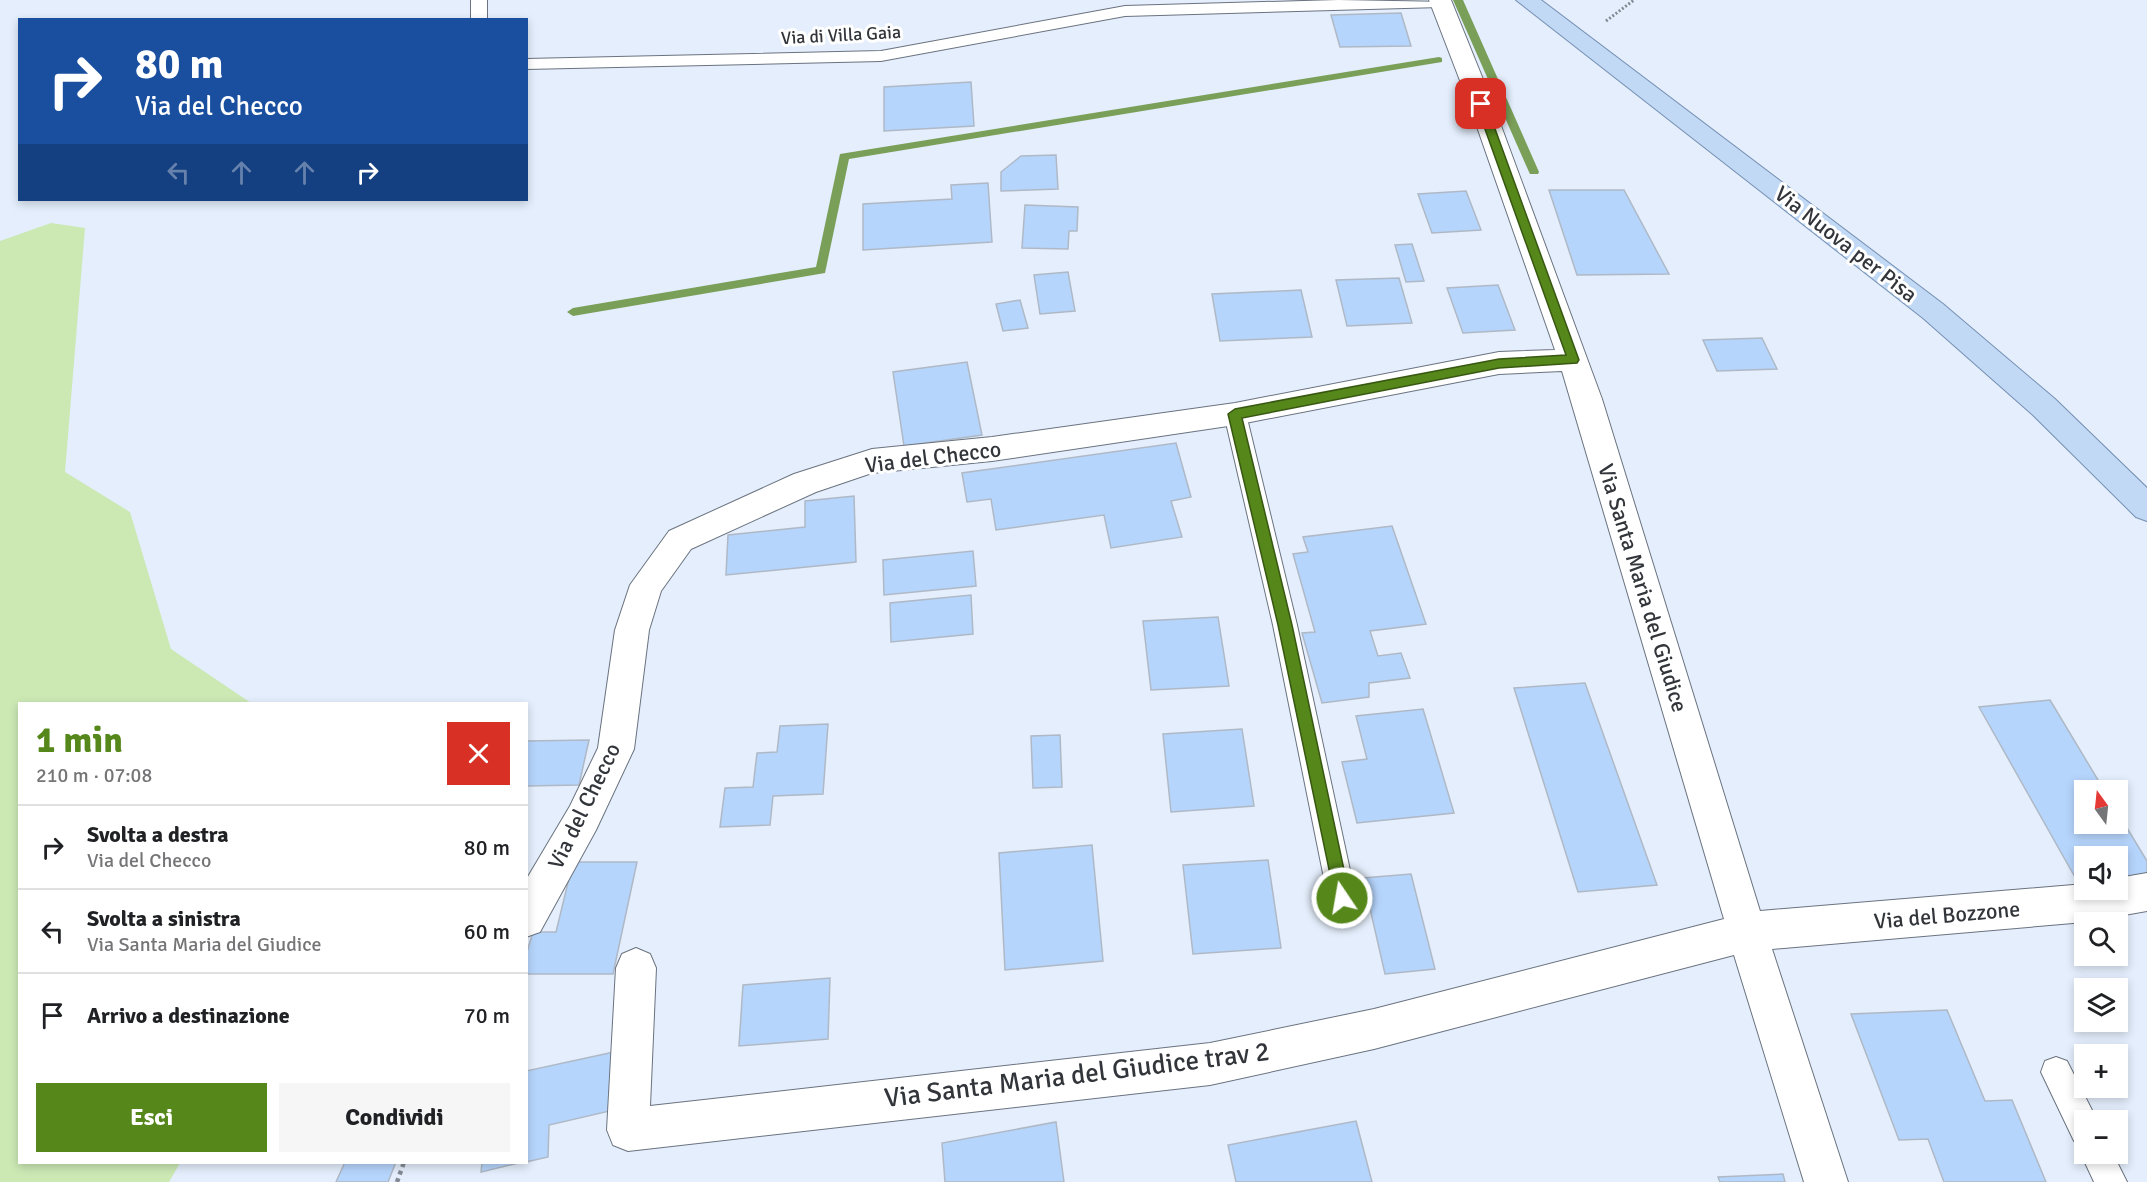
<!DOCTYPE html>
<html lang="it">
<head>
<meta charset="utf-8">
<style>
  :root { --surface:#fff; --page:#f6f6f6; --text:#202124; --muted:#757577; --line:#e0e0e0; --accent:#56871b }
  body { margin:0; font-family:Signika,sans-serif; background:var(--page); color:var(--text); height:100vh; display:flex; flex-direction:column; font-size:22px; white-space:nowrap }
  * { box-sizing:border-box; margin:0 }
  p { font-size:20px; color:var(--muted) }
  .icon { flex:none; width:33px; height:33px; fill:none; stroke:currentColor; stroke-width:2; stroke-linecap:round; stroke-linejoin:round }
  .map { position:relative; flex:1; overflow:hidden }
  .sheet { position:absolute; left:18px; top:702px; width:510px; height:462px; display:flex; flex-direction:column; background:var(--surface); border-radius:0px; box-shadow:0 3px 9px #0003 }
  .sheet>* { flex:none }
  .guide { position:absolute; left:18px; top:18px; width:510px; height:183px; border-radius:0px; box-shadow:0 3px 9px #0003; background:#1a4fa0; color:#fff; overflow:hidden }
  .needle { width:39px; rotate:345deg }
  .buttons { position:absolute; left:2074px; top:780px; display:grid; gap:12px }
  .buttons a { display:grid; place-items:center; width:54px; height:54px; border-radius:0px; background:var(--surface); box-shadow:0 3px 9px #0003; font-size:30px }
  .pin { position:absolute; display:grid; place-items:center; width:51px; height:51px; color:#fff; margin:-26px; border-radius:12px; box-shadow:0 3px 9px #0006 }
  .me { position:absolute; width:66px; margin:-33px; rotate:348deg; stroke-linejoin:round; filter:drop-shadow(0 0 4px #0008) }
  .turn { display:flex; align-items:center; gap:21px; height:126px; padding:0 18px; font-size:27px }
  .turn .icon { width:78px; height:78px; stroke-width:2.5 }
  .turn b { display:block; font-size:42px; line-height:51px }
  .lanes { display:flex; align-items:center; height:57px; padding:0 18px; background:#0003; justify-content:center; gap:30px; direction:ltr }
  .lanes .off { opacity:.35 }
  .round { display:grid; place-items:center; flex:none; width:63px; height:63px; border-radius:0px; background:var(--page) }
  .overview { display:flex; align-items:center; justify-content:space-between; height:102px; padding:0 18px }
  h1 { font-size:36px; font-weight:700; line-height:45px; color:var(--accent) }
  .button { display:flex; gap:12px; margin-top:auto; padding:12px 18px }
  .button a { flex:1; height:69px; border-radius:0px; background:var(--accent); color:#fff; font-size:24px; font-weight:700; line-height:69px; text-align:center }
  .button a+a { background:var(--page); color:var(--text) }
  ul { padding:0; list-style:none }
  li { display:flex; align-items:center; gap:18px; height:84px; padding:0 18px; border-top:2px solid var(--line) }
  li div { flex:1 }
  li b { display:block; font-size:22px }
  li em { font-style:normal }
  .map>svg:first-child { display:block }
  .green { fill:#cce9b4 }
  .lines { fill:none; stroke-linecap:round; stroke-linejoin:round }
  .stream { fill:#7a9f58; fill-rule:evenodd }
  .building { fill:#b6d5fc; stroke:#afb9c6; stroke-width:1.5 }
  .service-casing { stroke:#6a737f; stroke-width:2 }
  .minor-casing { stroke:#6a737f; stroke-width:2 }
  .primary-casing { stroke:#758fb1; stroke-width:2 }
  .path-far1 { stroke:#848a94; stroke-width:3; stroke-dasharray:2 2; stroke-linecap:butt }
  .path { stroke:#848a94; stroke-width:4.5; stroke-dasharray:4 4; stroke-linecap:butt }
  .service { fill:#fff; fill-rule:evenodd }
  .minor { fill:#fff; fill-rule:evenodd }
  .primary { fill:#c2d9f6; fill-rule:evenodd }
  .route { fill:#56871b; stroke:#385812; stroke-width:1.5 }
  .labels { text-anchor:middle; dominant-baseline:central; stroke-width:6; stroke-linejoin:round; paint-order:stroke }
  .far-street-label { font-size:18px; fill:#32363b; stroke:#fff }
  .street-label { font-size:22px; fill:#32363b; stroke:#fff }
  .near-street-label { font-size:27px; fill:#32363b; stroke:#fff }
</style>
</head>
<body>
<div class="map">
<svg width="2147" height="1182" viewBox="0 0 2147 1182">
  <rect width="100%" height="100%" fill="#e4eefc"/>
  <path class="green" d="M 51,223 L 85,228 L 65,472 L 130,512 L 171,649 L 251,703 L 20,704 L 20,1162 L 180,1163 L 169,1182 L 0,1182 L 0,241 Z"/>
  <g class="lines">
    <path class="stream" d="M 1453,0 L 1463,0 L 1539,172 L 1538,174 L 1530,174 L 1529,172 Z
      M 1439,57 L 1442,58 L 1442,62 L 849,159 L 825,273 L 573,316 L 567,312 L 573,308 L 816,267 L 840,154 Z"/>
  </g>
  <path class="building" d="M 1401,13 L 1411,46 L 1340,47 L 1331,15 Z
    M 971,82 L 974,126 L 884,131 L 884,87 Z
    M 1056,155 L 1058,189 L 1001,191 L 1001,172 L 1021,156 Z
    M 988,183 L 992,242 L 863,250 L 863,204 L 952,199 L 951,185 Z
    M 1549,190 L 1624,190 L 1669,274 L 1577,275 Z
    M 1466,191 L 1481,230 L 1432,233 L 1418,194 Z
    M 1025,205 L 1078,207 L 1077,231 L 1069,231 L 1068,249 L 1022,248 Z
    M 1412,244 L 1424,281 L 1406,282 L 1395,245 Z
    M 1068,272 L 1075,311 L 1040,314 L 1034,275 Z
    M 1399,278 L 1412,323 L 1347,326 L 1336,280 Z
    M 1498,285 L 1515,330 L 1463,333 L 1447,288 Z
    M 1301,290 L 1312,337 L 1220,341 L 1212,294 Z
    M 1020,300 L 1028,328 L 1003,331 L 996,304 Z
    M 1762,338 L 1777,369 L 1717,371 L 1703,340 Z
    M 967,362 L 982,435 L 904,446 L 893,372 Z
    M 1176,443 L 1191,497 L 1171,501 L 1182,537 L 1111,548 L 1104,515 L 996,530 L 991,499 L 967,502 L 962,473 Z
    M 854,496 L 856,562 L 726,575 L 728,535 L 805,527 L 805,501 Z
    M 1392,526 L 1426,624 L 1370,631 L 1378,656 L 1401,653 L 1410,678 L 1369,683 L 1369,697 L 1322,703 L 1302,633 L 1315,632 L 1293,554 L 1308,552 L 1303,537 Z
    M 973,551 L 976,586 L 884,595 L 883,560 Z
    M 971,595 L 973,634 L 891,642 L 890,603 Z
    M 1218,617 L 1229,686 L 1151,690 L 1143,621 Z
    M 1585,683 L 1657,885 L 1578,892 L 1514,688 Z
    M 2050,700 L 2104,790 L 2085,790 L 2085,824 L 2118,824 L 2118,813 L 2147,861 L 2147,880 L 2118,883 L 2118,856 L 2085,856 L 2085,886 L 2080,886 L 1979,707 Z
    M 1423,709 L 1454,813 L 1357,823 L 1342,762 L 1367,759 L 1356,716 Z
    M 828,724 L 823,794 L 773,796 L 770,825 L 720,827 L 725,788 L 753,787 L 757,753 L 777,752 L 780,726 Z
    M 1242,729 L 1254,806 L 1171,812 L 1163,734 Z
    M 1060,735 L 1062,787 L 1033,788 L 1031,736 Z
    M 589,740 L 579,785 L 526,786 L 526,741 Z
    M 1092,845 L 1103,961 L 1005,970 L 999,853 Z
    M 1268,860 L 1281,948 L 1193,954 L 1183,865 Z
    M 573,862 L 637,862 L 613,974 L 526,974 L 526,955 L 533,932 L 556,932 Z
    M 1411,874 L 1435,969 L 1385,974 L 1363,878 Z
    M 830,978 L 828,1039 L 739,1046 L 743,985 Z
    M 1947,1010 L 1985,1101 L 2012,1100 L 2046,1182 L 1944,1182 L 1928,1139 L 1899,1140 L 1851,1014 Z
    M 614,1052 L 614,1110 L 549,1125 L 548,1157 L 526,1162 L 526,1071 Z
    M 1356,1121 L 1372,1182 L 1236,1182 L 1228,1145 Z
    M 1056,1122 L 1064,1182 L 945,1182 L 942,1143 Z
    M 345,1162 L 396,1162 L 388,1182 L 336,1182 Z
    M 482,1162 L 523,1162 L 481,1172 Z
    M 1783,1174 L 1785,1182 L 1720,1182 L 1718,1177 Z"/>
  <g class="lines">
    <g class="service-casing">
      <path id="service" d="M 471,0 L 487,0 L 487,20 L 471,20 Z
        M 1338,0 L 1449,2 L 1441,7 L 1125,16 L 881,61 L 526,69 L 526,59 L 881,51 L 1125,6 Z
        M 1235,406 L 1243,408 L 1246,414 L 1297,625 L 1356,898 L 1352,908 L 1342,912 L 1332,908 L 1328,898 L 1273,625 L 1224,414 L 1227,408 Z
        M 2056,1057 L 2067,1061 L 2097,1120 L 2085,1120 L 2085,1154 L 2113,1154 L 2127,1182 L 2094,1182 L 2081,1154 L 2085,1145 L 2074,1141 L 2041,1072 L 2045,1061 Z"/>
    </g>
    <g class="minor-casing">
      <path id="minor" d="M 1429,0 L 1451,0 L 1493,104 L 1602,399 L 1760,911 L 2085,884 L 2085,890 L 2118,890 L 2118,878 L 2147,873 L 2147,911 L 2085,922 L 1772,949 L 1848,1182 L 1804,1182 L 1734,955 L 1374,1049 L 1210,1085 L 628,1151 L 613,1145 L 607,1130 L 616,968 L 622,954 L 636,948 L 650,954 L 656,968 L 650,1106 L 1210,1043 L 1374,1009 L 1724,919 L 1562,371 L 1499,374 L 1235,425 L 992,461 L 872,473 L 816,492 L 691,549 L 661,591 L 649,630 L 634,749 L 596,830 L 540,932 L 526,937 L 526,880 L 570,806 L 598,748 L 615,630 L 630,585 L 669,531 L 794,474 L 872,449 L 992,437 L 1235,403 L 1499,352 L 1555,350 L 1469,104 Z"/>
    </g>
    <g class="primary-casing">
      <path id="primary" d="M 1516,0 L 1541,0 L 1943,304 L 2055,399 L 2147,488 L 2147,521 L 2136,517 L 2033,415 L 1923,318 Z"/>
    </g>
    <path class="path-far1" d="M 1606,21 L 1634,0"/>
    <path class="path" d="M 397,1182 L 404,1162"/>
    <use href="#service" class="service"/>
    <use href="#minor" class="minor"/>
    <use href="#primary" class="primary"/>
  </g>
  <path class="route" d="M 1481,101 L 1486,104 L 1579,360 L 1577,363 L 1499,368 L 1242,418 L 1292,625 L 1350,898 L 1348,903 L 1342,906 L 1337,903 L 1335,898 L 1278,625 L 1228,414 L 1235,409 L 1499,359 L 1566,355 L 1476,104 Z"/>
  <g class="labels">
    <g class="far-street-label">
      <text transform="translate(841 35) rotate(-3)">Via di Villa Gaia</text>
    </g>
    <g class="street-label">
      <text transform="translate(1846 244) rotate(38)">Via Nuova per Pisa</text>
      <text transform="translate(933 457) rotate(-7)">Via del Checco</text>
      <text transform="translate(1643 588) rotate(73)">Via Santa Maria del Giudice</text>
      <text transform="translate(584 806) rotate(-64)">Via del Checco</text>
      <text transform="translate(1947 915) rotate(-5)">Via del Bozzone</text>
    </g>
    <g class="near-street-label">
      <text transform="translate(1077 1075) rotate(-7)">Via Santa Maria del Giudice trav 2</text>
    </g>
  </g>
</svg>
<div class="buttons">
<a><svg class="needle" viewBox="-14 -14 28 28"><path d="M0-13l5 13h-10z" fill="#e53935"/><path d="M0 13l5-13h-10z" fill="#757577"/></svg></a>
<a><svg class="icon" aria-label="sound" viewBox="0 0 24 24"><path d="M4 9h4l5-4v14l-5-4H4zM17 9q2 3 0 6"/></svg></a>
<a><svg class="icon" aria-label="search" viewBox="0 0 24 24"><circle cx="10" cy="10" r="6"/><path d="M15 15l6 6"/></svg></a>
<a><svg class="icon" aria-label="layers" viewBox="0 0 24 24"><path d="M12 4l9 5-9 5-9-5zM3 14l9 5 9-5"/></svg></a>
<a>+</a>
<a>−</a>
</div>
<div class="pin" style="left:1481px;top:104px;background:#d93025"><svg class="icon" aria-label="arrive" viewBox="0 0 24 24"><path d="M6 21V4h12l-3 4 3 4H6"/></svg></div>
<svg class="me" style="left:1342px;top:898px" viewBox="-20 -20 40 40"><circle r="17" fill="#56871b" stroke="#fff" stroke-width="3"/><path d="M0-11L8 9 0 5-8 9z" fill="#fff"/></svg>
<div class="guide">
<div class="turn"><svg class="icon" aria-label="right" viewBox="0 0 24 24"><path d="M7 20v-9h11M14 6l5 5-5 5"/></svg><div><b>80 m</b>Via del Checco</div></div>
<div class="lanes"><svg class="icon off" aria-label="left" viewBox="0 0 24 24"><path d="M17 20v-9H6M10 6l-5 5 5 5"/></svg><svg class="icon off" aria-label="ahead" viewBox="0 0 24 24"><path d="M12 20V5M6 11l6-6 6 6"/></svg><svg class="icon off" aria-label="ahead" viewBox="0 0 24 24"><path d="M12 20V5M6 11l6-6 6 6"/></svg><svg class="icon" aria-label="right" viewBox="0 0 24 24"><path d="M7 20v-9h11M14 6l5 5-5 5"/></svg></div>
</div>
<section class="sheet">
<div class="overview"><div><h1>1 min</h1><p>210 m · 07:08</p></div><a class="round" style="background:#d93025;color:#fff"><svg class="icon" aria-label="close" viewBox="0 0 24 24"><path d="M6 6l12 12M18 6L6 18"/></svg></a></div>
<ul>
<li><svg class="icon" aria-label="right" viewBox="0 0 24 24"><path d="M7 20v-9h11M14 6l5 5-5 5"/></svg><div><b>Svolta a destra</b><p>Via del Checco</p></div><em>80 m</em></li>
<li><svg class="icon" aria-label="left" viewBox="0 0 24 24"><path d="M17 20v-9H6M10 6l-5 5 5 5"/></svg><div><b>Svolta a sinistra</b><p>Via Santa Maria del Giudice</p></div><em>60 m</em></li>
<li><svg class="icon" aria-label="arrive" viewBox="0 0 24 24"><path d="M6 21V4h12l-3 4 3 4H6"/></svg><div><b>Arrivo a destinazione</b></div><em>70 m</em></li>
</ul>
<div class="button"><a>Esci</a><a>Condividi</a></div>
</section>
</div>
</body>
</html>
